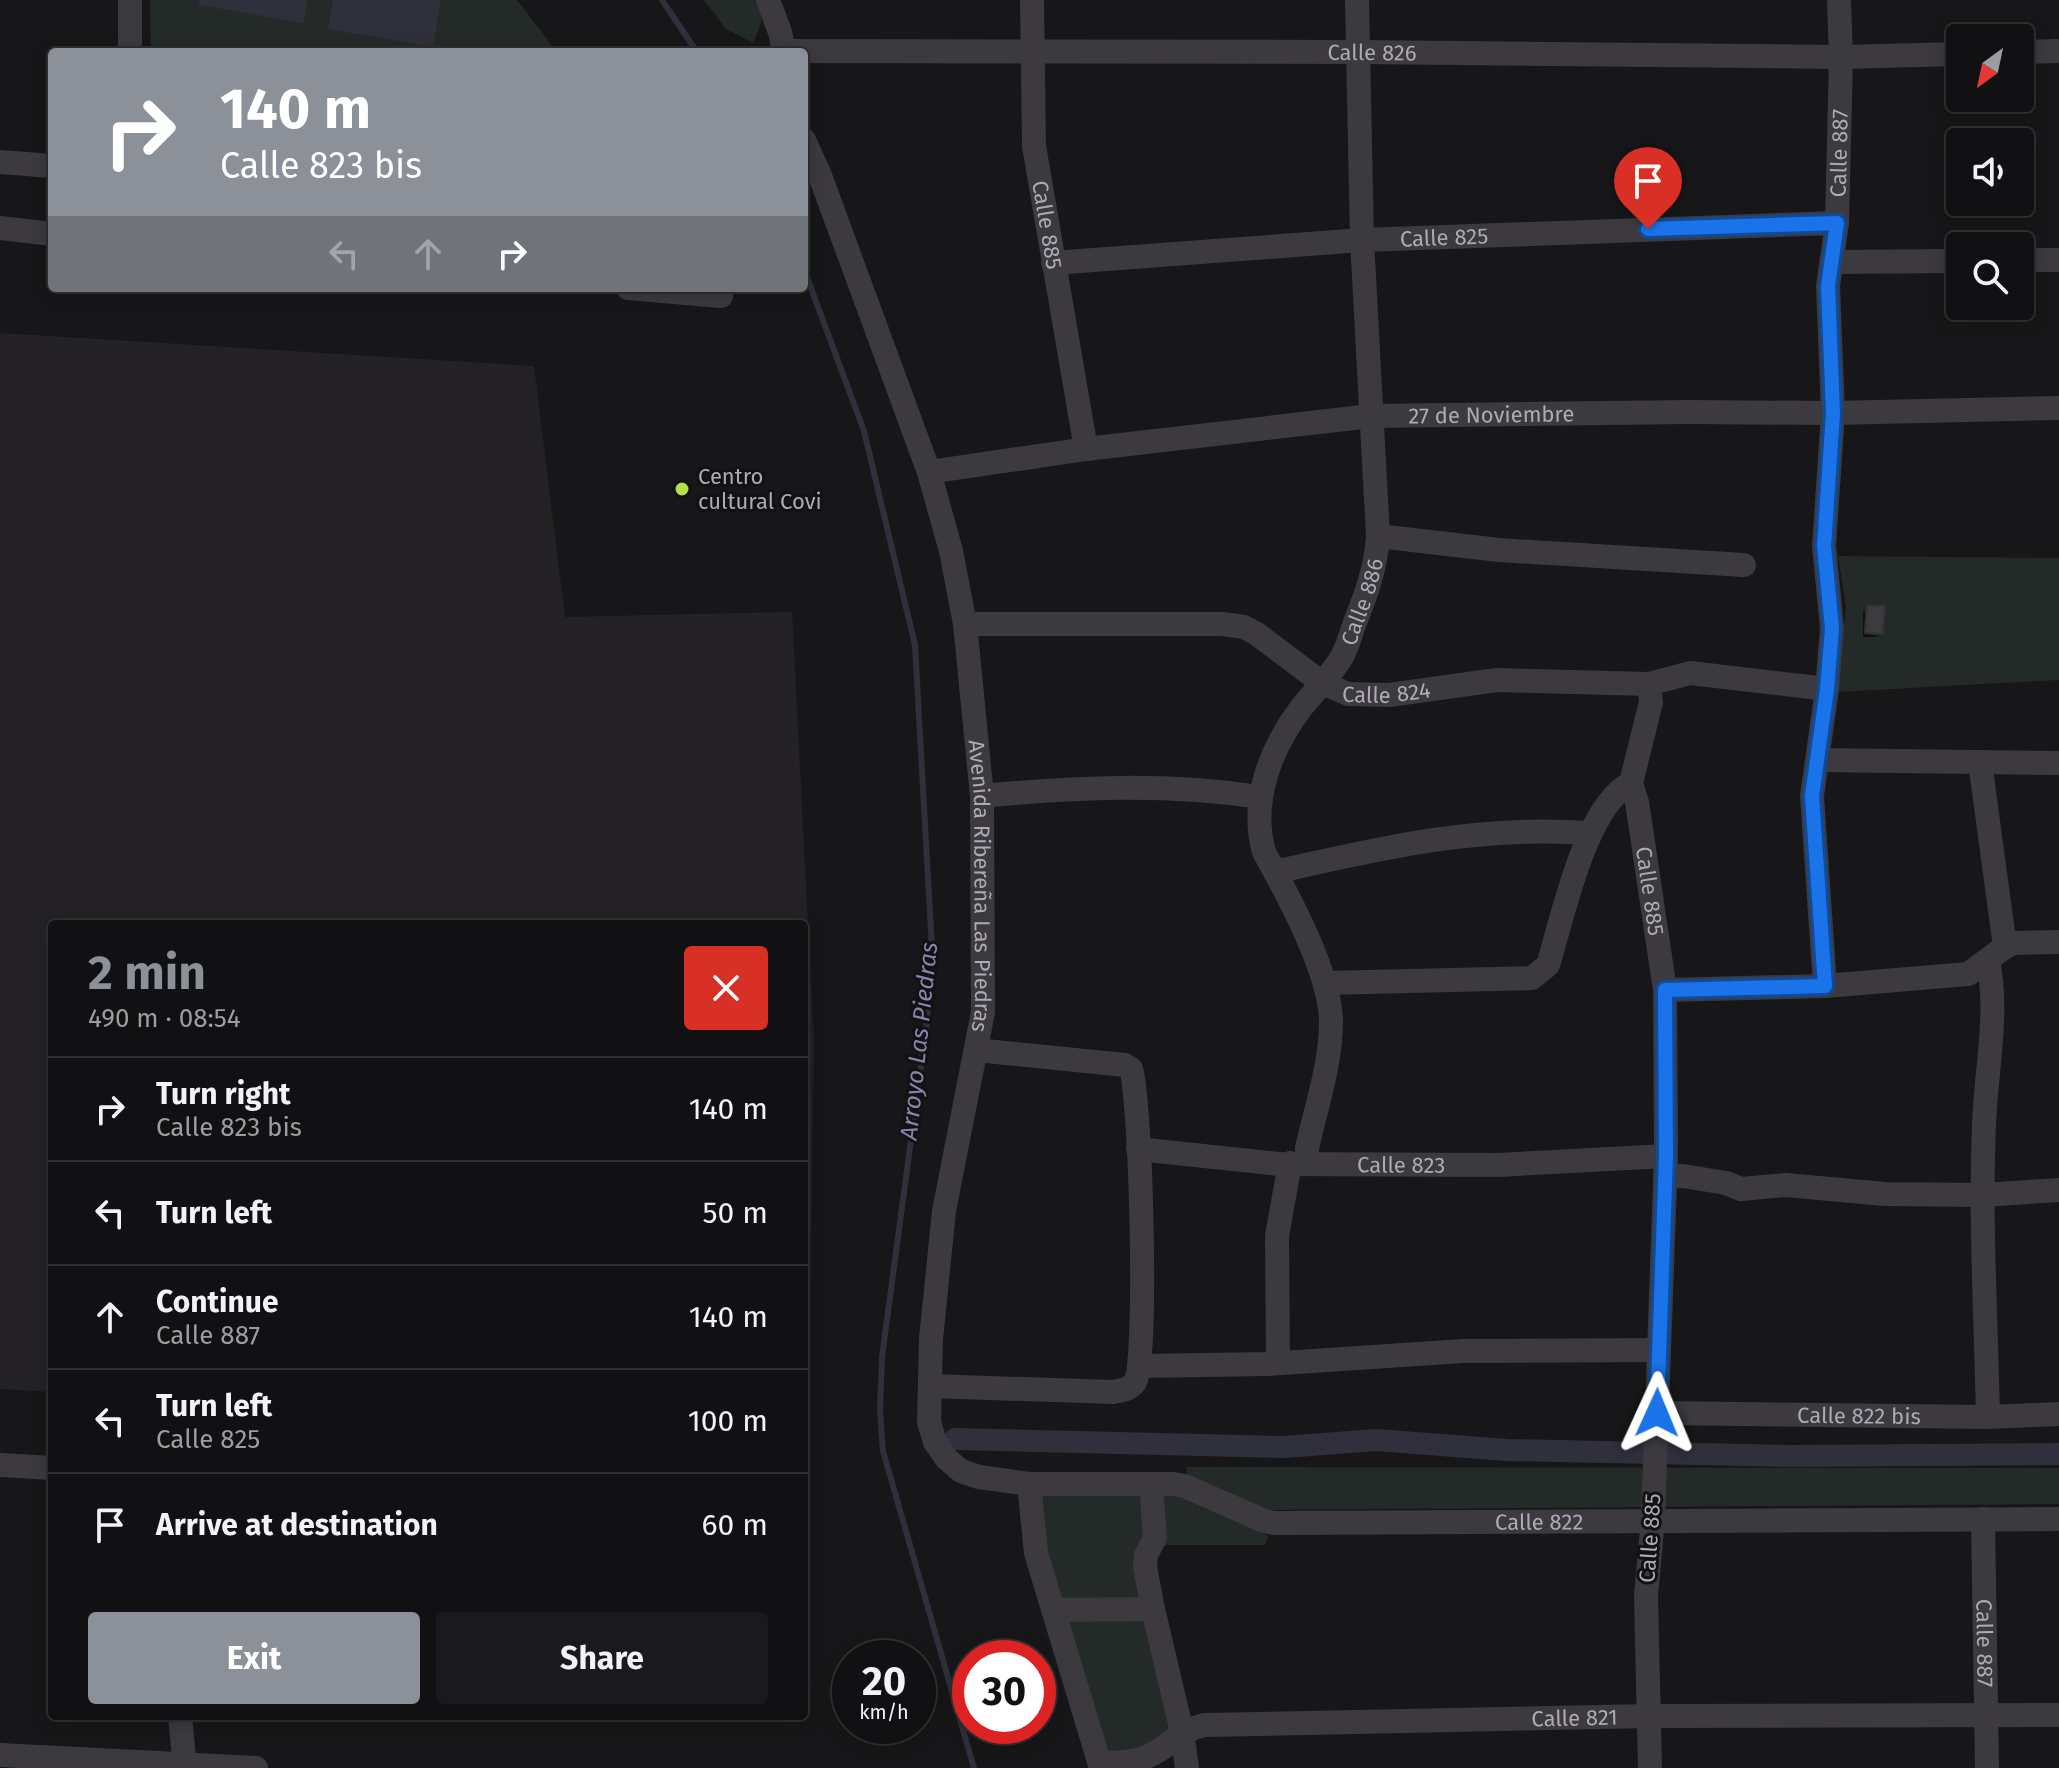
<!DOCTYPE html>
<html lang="en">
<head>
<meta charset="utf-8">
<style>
  :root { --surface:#111012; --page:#1a191b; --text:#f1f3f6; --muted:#9c9d9f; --line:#303032; --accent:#8c9099 }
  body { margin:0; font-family:"Fira Sans",sans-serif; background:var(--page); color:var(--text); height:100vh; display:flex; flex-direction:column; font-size:30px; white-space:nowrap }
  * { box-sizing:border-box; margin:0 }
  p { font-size:26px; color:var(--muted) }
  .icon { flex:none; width:44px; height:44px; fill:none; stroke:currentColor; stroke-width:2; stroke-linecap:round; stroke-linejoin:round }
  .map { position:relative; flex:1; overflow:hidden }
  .details { position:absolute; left:48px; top:920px; width:760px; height:800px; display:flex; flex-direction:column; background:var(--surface); border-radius:8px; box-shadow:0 4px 20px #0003,0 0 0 2px var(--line) }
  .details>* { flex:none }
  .banner { position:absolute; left:48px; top:48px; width:760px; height:244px; border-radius:8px; box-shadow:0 4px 20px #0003,0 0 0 2px var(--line); background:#8c9099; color:#fff; overflow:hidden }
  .needle { width:52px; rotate:213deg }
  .tools { position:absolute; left:1946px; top:24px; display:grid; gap:16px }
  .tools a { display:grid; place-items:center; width:88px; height:88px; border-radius:8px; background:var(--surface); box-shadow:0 4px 20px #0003,0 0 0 2px var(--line); font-size:40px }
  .speed { position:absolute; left:832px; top:1640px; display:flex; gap:16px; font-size:40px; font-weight:700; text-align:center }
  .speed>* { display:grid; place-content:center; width:104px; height:104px; border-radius:50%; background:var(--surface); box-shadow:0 4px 20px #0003,0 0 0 2px var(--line); line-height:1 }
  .speed small { font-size:20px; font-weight:400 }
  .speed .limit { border:12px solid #d22; background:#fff; color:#111 }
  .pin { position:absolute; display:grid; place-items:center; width:68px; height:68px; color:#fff; margin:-82px -34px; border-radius:50% 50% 50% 0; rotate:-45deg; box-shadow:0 0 8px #0007 }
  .pin .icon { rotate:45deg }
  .me { position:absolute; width:88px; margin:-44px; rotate:1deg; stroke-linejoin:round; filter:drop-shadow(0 0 6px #0008) }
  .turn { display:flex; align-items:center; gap:28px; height:168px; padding:0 40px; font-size:36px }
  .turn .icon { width:104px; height:104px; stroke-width:2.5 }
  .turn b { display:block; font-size:56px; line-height:68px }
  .lanes { display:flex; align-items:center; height:76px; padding:0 40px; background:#0003; justify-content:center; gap:40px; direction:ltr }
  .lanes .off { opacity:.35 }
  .round { display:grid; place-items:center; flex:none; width:84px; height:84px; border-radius:8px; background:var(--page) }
  .summary { display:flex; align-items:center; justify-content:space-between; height:136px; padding:0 40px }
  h1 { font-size:48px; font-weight:700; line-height:60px; color:var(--accent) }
  .button { display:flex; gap:16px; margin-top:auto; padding:16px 40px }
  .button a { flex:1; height:92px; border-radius:8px; background:var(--accent); color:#fff; font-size:32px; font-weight:700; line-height:92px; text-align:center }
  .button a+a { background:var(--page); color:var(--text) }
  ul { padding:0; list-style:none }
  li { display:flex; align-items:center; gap:24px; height:104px; padding:0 40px; border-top:2px solid var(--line) }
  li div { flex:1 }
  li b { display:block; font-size:30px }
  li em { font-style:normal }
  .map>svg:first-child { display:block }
  .built { fill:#242225 }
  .green { fill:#232a28 }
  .water { fill:#30303c }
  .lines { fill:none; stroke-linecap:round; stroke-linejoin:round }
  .stream { stroke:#30303c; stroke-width:6 }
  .canal { stroke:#30303c; stroke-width:22 }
  .building { fill:#3d3b3f; stroke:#323034; stroke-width:2; filter:url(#shadow) }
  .minor { stroke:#3c3a3e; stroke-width:24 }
  .route-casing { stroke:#114b97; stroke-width:20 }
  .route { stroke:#1a73e8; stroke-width:14 }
  .poi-dot { fill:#b7de48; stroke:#121113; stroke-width:3 }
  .labels { text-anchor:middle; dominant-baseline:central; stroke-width:6; stroke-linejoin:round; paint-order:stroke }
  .street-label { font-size:22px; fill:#adaab6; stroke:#121113 }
  .poi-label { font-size:22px; fill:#adaab6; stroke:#121113; text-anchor:start }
  .water-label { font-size:24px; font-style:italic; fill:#8785ad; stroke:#121113 }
</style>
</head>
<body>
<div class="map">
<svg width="2059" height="1768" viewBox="0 0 2059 1768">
  <defs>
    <filter id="shadow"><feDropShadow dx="-7" dy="7" stdDeviation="2" flood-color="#0009"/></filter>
  </defs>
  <rect width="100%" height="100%" fill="#171618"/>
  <path class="built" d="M 0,333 L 534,366 L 565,617 L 792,612 L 814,1041 L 807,1471 L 804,1470 L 804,924 L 52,924 L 52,1392 L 0,1389 Z"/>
  <path class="green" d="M 150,0 L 517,0 L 557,52 L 151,52 Z
    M 704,0 L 759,0 C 767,14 759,29 753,43 L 726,29 Z
    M 1838,556 L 2059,558 L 2059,680 L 1838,692 L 1846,606 Z
    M 1186,1467 L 2059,1468 L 2059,1504 L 1265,1510 L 1188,1479 Z
    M 1147,1491 L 1146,1601 L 1061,1601 L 1040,1527 L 1042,1495 Z
    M 1178,1494 L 1210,1507 L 1268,1536 L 1265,1545 L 1164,1545 L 1162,1495 Z
    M 1145,1616 L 1175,1729 L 1161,1745 L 1105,1759 L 1066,1617 Z"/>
  <path class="water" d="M 199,0 L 307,0 L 304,23 L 199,5 Z
    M 333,0 L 441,0 L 433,47 L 328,29 Z"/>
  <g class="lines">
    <path class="stream" d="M 662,0 L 697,52
      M 804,269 L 864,431 L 915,645 L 932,949 L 927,1020 L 882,1357 L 880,1410 L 883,1451 L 974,1768"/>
    <path class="canal" d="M 955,1439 L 1284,1447 L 1376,1440 L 1507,1450 L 1791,1456 L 2059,1454"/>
  </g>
  <path class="building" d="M 1867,605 L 1885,606 L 1883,634 L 1865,633 Z"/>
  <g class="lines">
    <g class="minor">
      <path d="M 768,0 L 780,32 L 784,52"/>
      <path id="s1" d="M 1032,0 L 1034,146 L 1086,449"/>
      <path id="s2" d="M 784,51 L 1359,52 L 1841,57 L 1960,54"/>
      <path d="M 130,52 L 130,0"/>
      <path d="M 2020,52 L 2059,51"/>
      <path id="s3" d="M 804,140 L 819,173 L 929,472 L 951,551 L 965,624 L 982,796 L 983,1012 L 944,1211 L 931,1339 L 929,1422 L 935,1442 L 947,1459 L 961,1471 L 979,1477 L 1029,1484 L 1173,1484 L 1185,1486 L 1264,1521 L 1275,1523 L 2059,1519"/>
      <path d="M 0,162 L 52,166"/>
      <path d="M 0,228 L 52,234"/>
      <path d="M 2020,260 L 2059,260"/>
      <path d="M 1833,262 L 1960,261"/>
      <path id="s4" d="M 1053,263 L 1362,240 L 1837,223"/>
      <path d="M 628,288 L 721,296"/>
      <path id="s5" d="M 929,472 L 1086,449 L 1371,416 L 1688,412 L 1833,413 L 2059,408"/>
      <path d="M 1378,536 L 1499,550 L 1744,565"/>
      <path id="s6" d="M 965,624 L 1223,624 L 1244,627 L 1257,634 L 1322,683 L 1348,694 L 1389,695 L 1497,680 L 1649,684 L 1690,673 L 1827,689"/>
      <path d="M 1817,760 L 2059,763"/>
      <path d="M 1980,762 L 2005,947"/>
      <path id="s7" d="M 1631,783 L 1637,802 L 1665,990 L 1666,1156 L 1653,1519 L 1646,1596 L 1650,1768"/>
      <path d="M 982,796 C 1075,787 1167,783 1259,797"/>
      <path d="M 1275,872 C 1381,848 1479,825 1589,833"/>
      <path d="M 1988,960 C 1999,1013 1986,1070 1984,1124 C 1980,1221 1986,1319 1988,1417"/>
      <path d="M 1325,983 L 1532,978 L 1548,965 C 1563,917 1585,806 1631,783 L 1651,702 L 1649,684"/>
      <path id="s8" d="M 1825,986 L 1812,796 L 1827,689 L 1832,628 L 1824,546 L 1833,413 L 1828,286 L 1837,223 L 1841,57 L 1839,0"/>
      <path d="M 1665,990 L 1825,986 L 1968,974 L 2005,947 L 2013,943 L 2059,942"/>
      <path id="s9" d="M 1138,1149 L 1279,1164 L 1498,1165 L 1666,1156"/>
      <path id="s10" d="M 1307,1163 L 1307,1148 C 1316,1107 1331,1064 1331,1022 C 1331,974 1288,895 1264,852 C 1250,802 1270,749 1301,708 C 1314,692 1329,677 1340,660 C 1347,650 1350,636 1354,625 C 1366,595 1376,568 1378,536 L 1362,240 L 1357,0"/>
      <path d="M 1665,1177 L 1683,1176 L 1726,1183 L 1741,1189 L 1786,1185 L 1885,1194 L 1983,1195 L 2059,1190"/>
      <path d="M 1278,1362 L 1277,1236 L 1290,1163"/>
      <path d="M 1140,1366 L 1267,1364 L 1463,1351 L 1659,1350"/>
      <path d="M 930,1386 L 1113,1392 C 1121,1390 1130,1390 1135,1382 C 1148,1361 1141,1099 1131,1069 L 1125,1065 L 976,1050"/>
      <path id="s11" d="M 1657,1413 L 1988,1417 L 2059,1414"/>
      <path d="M 0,1465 L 52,1468"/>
      <path d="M 1029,1484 L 1036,1553 L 1101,1768"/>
      <path d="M 1151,1484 L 1155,1538 L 1146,1555 L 1145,1567 L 1153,1609 L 1182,1732 L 1187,1768"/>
      <path id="s12" d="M 1983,1519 L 1987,1768"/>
      <path d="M 1053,1610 L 1153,1609"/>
      <path d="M 180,1716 L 185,1768"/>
      <path d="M 0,1755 L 256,1768"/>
      <path id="s13" d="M 1100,1764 C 1114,1762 1131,1763 1144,1758 C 1169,1749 1178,1730 1205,1725 L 1650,1716 L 2059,1715"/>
    </g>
  </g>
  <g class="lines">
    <g class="route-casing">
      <path id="route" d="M 1648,229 L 1837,223 L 1828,286 L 1833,413 L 1824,546 L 1832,628 L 1827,689 L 1812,796 L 1825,986 L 1665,990 L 1666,1156 L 1657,1413"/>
    </g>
    <use href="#route" class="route"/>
  </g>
  <circle class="poi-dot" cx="682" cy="489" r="8"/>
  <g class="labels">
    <g class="street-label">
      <text stroke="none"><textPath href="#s2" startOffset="588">Calle 826</textPath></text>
      <text stroke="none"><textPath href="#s8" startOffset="836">Calle 887</textPath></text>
      <text stroke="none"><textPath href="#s1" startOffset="226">Calle 885</textPath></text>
      <text stroke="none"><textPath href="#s4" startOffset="392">Calle 825</textPath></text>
      <text stroke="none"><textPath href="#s5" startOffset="566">27 de Noviembre</textPath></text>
      <text stroke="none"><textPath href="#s10" startOffset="606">Calle 886</textPath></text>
      <text stroke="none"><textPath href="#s6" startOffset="442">Calle 824</textPath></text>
      <text stroke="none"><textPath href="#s3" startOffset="774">Avenida Ribereña Las Piedras</textPath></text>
      <text stroke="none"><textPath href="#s7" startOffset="110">Calle 885</textPath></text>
      <text stroke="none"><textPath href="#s9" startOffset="264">Calle 823</textPath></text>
      <text stroke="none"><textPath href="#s11" startOffset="202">Calle 822 bis</textPath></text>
      <text stroke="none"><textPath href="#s3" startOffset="1962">Calle 822</textPath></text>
      <text transform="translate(1650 1538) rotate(-86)">Calle 885</text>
      <text stroke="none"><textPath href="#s12" startOffset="124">Calle 887</textPath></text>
      <text stroke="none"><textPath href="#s13" startOffset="484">Calle 821</textPath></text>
    </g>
    <g class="poi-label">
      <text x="698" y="476">Centro<tspan x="698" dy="25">cultural Covi</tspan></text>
    </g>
    <g class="water-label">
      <text transform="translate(919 1041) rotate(-84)">Arroyo Las Piedras</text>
    </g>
  </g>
</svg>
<div class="tools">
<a><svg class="needle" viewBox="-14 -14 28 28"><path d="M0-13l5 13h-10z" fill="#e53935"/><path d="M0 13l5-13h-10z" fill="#9c9d9f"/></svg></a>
<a><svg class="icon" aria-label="sound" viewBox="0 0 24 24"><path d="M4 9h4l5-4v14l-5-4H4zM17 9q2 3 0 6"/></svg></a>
<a><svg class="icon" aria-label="search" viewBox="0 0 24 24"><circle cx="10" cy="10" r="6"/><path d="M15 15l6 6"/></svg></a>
</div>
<div class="speed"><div>20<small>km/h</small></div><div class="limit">30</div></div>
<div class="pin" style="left:1648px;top:229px;background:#d93025"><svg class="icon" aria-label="arrive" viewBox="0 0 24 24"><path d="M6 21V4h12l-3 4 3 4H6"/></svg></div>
<svg class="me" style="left:1657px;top:1413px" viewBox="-20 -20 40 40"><path d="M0-17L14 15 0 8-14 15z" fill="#1a73e8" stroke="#fff" stroke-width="4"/></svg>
<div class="banner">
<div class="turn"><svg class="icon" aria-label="right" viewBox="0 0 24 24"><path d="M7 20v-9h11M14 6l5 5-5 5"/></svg><div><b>140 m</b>Calle 823 bis</div></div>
<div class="lanes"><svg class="icon off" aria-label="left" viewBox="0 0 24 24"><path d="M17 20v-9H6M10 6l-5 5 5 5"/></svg><svg class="icon off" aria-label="ahead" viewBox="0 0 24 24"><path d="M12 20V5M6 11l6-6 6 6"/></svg><svg class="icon" aria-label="right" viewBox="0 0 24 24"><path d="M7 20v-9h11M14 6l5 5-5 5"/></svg></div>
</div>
<section class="details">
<div class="summary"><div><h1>2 min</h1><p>490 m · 08:54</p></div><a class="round" style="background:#d93025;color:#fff"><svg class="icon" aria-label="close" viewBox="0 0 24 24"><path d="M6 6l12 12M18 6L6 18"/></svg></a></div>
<ul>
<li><svg class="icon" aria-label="right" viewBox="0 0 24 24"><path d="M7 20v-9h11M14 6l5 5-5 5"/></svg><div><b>Turn right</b><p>Calle 823 bis</p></div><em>140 m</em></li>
<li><svg class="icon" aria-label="left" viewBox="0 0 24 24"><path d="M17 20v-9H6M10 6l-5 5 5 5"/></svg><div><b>Turn left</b></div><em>50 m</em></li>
<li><svg class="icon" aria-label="ahead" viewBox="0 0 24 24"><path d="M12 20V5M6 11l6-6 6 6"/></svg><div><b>Continue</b><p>Calle 887</p></div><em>140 m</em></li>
<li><svg class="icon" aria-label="left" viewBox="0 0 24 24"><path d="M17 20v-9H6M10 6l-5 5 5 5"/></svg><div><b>Turn left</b><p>Calle 825</p></div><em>100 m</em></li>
<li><svg class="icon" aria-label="arrive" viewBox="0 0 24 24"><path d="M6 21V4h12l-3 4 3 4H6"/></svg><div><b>Arrive at destination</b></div><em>60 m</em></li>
</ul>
<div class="button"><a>Exit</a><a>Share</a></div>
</section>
</div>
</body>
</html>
